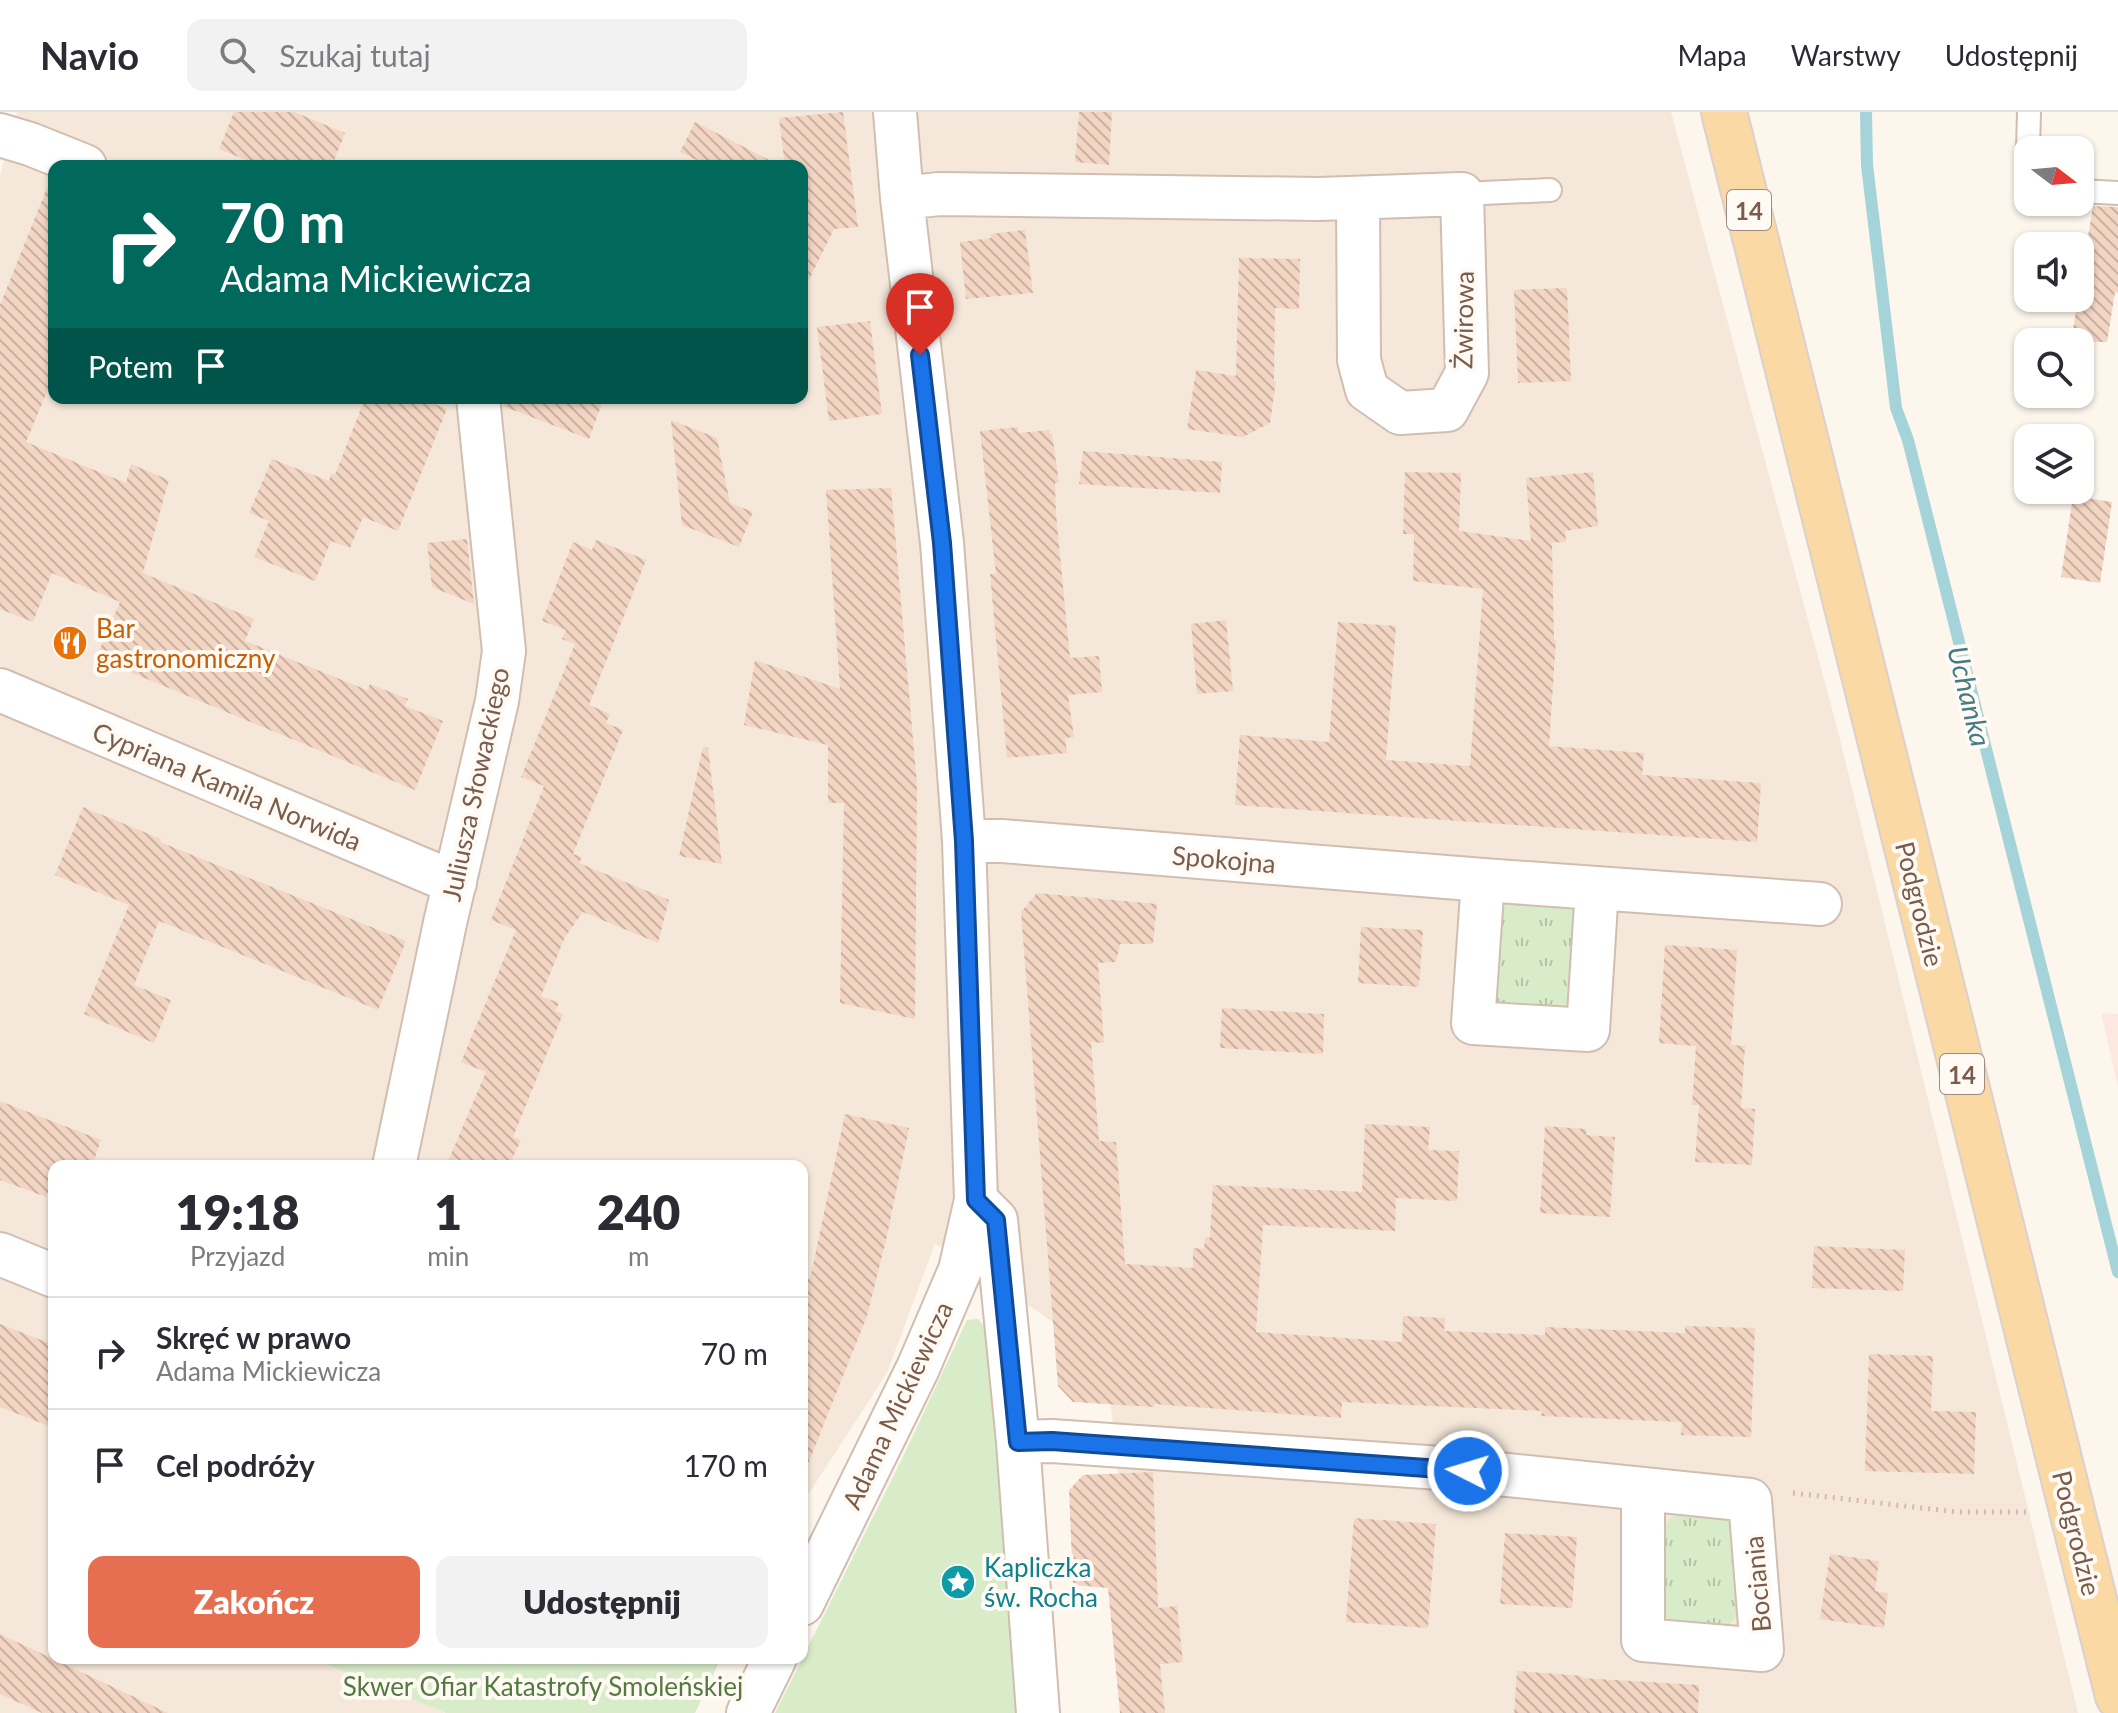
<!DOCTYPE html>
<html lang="pl">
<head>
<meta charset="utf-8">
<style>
  :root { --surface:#fff; --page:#f2f2f3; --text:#2b2b33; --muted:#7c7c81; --line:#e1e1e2; --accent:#e76f51 }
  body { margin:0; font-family:Lato,sans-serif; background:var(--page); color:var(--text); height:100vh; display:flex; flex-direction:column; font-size:30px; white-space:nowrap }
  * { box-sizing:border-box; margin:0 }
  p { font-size:26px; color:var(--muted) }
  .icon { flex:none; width:44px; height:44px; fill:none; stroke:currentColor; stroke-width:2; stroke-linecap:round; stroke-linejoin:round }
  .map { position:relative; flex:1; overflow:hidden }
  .side { position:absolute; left:48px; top:1048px; width:760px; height:504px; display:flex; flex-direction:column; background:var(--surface); border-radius:16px; box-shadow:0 2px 6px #0004 }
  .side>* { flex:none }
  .guide { position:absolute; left:48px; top:48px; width:760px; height:244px; border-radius:16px; box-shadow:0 2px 6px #0004; background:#00695c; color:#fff; overflow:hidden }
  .needle { width:52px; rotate:106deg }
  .fabs { position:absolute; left:2014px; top:24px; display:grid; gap:16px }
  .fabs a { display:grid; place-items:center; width:80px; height:80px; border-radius:16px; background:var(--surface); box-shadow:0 2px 6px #0004; font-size:40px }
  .pin { position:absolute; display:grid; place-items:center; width:68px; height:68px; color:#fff; margin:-82px -34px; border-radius:50% 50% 50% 0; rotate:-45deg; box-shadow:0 0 8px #0007 }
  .pin .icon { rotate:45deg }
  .me { position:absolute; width:88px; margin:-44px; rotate:275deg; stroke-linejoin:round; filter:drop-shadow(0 0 6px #0008) }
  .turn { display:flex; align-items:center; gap:28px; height:168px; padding:0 40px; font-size:36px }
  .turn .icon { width:104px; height:104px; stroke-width:2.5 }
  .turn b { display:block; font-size:56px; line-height:68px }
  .then { display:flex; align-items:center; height:76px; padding:0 40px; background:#0003; gap:16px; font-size:30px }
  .eta { display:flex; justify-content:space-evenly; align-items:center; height:136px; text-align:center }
  .eta b { font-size:48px; font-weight:800; line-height:56px }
  .primary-button { display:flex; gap:16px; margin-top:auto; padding:16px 40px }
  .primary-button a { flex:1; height:92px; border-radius:16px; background:var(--accent); color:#fff; font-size:32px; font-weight:800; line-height:92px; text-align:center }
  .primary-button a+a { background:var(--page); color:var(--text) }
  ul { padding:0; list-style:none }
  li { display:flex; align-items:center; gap:24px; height:112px; padding:0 40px; border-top:2px solid var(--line) }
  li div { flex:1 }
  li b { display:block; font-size:30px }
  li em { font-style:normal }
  header { display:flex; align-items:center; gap:48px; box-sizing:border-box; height:112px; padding:0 40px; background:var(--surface); border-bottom:2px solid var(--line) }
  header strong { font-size:38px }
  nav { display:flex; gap:44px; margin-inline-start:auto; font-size:28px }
  .search { width:560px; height:72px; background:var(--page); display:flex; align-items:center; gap:20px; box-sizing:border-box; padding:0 28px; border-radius:16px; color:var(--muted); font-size:30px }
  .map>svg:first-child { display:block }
  .residential { fill:#f5e8da; fill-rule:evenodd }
  .commercial { fill:#fde8e0 }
  .grass { fill:url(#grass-tufts) }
  .park { fill:#d8ecc9 }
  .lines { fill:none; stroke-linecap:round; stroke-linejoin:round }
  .stream { stroke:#a5d3da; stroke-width:12 }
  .building { fill:url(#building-back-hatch) }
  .lane-casing { stroke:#d1beb0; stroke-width:26 }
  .street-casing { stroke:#d1beb0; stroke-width:46 }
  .primary-casing { stroke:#dad1cd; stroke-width:48 }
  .path { stroke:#d9b8a5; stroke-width:5; stroke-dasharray:2 6; stroke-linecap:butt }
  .lane { stroke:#fff; stroke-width:22 }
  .street { stroke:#fff; stroke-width:42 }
  .primary { stroke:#fbd9a5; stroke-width:44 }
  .route-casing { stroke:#114b97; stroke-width:20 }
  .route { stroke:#1a73e8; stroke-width:14 }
  .labels { text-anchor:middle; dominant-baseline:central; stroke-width:8; stroke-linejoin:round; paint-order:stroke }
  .shield { fill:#fffaf3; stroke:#a28b7f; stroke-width:2 }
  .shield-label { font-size:24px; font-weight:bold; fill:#7a5c4d }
  .street-label { font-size:26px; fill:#7a5c4d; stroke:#fffaf3 }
  .food-label { font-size:26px; fill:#c56008; stroke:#fffaf3; text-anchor:start }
  .culture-label { font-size:26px; fill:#0d838f; stroke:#fffaf3; text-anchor:start }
  .park-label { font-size:26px; fill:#537a41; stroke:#fffaf3 }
  .water-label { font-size:28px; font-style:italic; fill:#437c86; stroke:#fffaf3 }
</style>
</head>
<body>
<header>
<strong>Navio</strong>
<div class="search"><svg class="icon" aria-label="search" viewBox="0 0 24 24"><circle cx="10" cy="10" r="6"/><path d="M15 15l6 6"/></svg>Szukaj tutaj</div>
<nav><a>Mapa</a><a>Warstwy</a><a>Udostępnij</a></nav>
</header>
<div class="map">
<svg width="2118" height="1601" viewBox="0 0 2118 1601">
  <defs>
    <pattern id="grass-tufts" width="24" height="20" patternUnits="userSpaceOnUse" patternTransform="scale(2)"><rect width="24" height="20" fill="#d8ecc9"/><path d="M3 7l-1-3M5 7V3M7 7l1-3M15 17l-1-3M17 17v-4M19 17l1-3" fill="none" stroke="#b4c2a5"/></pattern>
    <pattern id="building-back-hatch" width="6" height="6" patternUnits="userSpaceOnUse" patternTransform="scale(2)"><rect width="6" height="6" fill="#f3d5c3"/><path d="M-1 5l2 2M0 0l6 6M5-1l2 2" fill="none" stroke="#cab0a1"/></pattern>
  </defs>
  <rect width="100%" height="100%" fill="#fdf6ec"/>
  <path class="residential" d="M 17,0 L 1671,0 L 1838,619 L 2078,1601 L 1144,1601 L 1106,1248 L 962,1146 L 935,1132 L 887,1261 L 802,1392 L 802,1054 L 54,1054 L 54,1546 L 310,1546 L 446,1601 L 0,1601 L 0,64 ZM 54,54 L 802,54 L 802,286 L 54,286 Z"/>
  <path class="commercial" d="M 2101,901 L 2118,902 L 2118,975 Z"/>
  <path class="grass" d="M 1578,787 L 1579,880 L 1564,902 L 1493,901 L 1492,790 Z
    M 1688,1399 C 1705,1401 1721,1402 1734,1415 L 1739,1501 L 1728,1514 L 1681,1514 L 1669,1508 L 1661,1497 L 1658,1426 L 1667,1410 L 1676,1402 Z"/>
  <path class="park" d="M 978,1207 L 987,1217 L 1021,1601 L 775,1601 L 902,1347 L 967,1208 Z
    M 310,1546 L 721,1546 L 695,1601 L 446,1601 Z"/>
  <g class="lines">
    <path class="stream" d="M 1866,0 L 1867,53 L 1896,296 L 1908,328 L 2118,1160"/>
  </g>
  <path class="building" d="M 234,0 L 294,0 L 345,21 L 332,54 L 261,54 L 219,37 Z
    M 843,0 L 858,115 L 834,117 L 802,182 L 802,54 L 785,54 L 779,6 Z
    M 1079,0 L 1112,0 L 1109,53 L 1075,50 Z
    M 695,10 L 781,54 L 709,54 L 680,40 Z
    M 51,66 L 54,67 L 54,263 L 26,330 L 126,371 L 131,352 L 169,368 L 143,461 L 254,507 L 245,529 L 367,578 L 370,572 L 408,587 L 405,594 L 443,609 L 415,678 L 96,546 L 120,490 L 52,461 L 33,510 L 0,497 L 0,193 Z
    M 2093,94 L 2118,95 L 2118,181 L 2115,180 L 2107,230 L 2071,230 Z
    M 1025,118 L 1033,181 L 966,187 L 960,130 L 991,126 L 991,122 Z
    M 1239,146 L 1300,147 L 1299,197 L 1275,196 L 1274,269 L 1276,269 L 1270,311 L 1243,325 L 1187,317 L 1196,258 L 1236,264 Z
    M 1567,176 L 1571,269 L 1518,271 L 1514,178 Z
    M 870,209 L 882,302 L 829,309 L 817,215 Z
    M 365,286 L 419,286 L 447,297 L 398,419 L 363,405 L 350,436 L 331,429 L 315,469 L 254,445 L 269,409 L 249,401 L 272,347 L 329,369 L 331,362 L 335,363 Z
    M 502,286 L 604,286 L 589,327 L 503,294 Z
    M 671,308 L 717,326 L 730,391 L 753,400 L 739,435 L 682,413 Z
    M 1018,315 L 1018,321 L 1049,318 L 1050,322 L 1052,322 L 1059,371 L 1055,371 L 1056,402 L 1070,546 L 1099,544 L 1102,580 L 1068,583 L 1074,625 L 1065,626 L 1067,641 L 1007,646 L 990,462 L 996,462 L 980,319 Z
    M 1083,339 L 1222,350 L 1220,381 L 1079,372 Z
    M 1405,360 L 1461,361 L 1459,419 L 1531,429 L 1526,366 L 1593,360 L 1598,414 L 1565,419 L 1566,430 L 1546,431 L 1552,431 L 1554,528 L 1556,528 L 1549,634 L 1644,641 L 1642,663 L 1761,671 L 1757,730 L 1235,693 L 1240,623 L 1329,630 L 1338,510 L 1396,514 L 1386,648 L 1470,654 L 1483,477 L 1413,469 L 1414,422 L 1403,422 Z
    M 891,376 L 917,673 L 915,907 L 840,891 L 844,691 L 828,691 L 828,633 L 744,613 L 755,548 L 840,577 L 826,378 Z
    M 2073,384 L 2112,390 L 2100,471 L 2061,465 Z
    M 467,427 L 470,456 L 474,492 L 432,475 L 427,431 Z
    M 596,428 L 646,448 L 589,593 L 610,602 L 606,611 L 623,618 L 573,742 L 582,745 L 579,751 L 669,788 L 658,831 L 583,800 L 565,825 L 541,884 L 559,891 L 555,899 L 563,902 L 513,1025 L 521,1028 L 509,1054 L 446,1054 L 486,960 L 461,950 L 516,818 L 491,808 L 544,674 L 521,665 L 575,532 L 562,527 L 566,518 L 542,509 L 573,430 L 592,438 Z
    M 1226,508 L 1233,579 L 1197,582 L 1191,512 Z
    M 703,635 L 708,636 L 722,752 L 679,744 Z
    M 83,695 L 161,727 L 160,730 L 406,829 L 378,898 L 159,809 L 134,873 L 171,888 L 154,931 L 84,902 L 129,793 L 55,763 Z
    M 1037,781 L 1157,792 L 1153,832 L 1120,832 L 1116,850 L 1098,851 L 1104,931 L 1091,930 L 1099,1029 L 1116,1030 L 1125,1152 L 1193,1156 L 1193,1136 L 1204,1137 L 1205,1125 L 1210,1126 L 1213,1073 L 1362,1080 L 1365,1012 L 1430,1015 L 1428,1038 L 1459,1039 L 1457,1089 L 1396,1086 L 1395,1119 L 1263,1113 L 1256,1220 L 1402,1230 L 1403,1204 L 1445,1206 L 1444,1219 L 1545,1223 L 1545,1215 L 1685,1221 L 1685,1214 L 1755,1216 L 1751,1325 L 1681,1323 L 1682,1310 L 1541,1304 L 1542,1299 L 1342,1290 L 1341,1306 L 1154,1292 L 1154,1295 L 1073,1290 L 1058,1274 L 1021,800 Z
    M 1361,815 L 1423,818 L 1419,875 L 1358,871 Z
    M 1665,833 L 1737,838 L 1731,933 L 1745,934 L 1741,996 L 1755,997 L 1752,1053 L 1695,1050 L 1699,993 L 1692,993 L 1696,934 L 1659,931 Z
    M 1222,896 L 1324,902 L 1323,942 L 1220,936 Z
    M 0,989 L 101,1028 L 92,1054 L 54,1054 L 54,1066 L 46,1085 L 0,1068 Z
    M 845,1002 L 909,1016 L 887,1124 L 867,1204 L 804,1362 L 802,1165 L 810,1167 Z
    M 1545,1014 L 1586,1017 L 1586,1023 L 1615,1025 L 1610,1105 L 1540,1101 Z
    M 1814,1134 L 1905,1138 L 1903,1179 L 1812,1176 Z
    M 0,1212 L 54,1233 L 54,1316 L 0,1295 Z
    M 1869,1242 L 1933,1244 L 1931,1299 L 1976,1300 L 1974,1362 L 1865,1359 Z
    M 1153,1360 L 1158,1496 L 1177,1494 L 1183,1550 L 1160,1552 L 1165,1601 L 1120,1601 L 1108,1476 L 1073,1473 L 1069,1378 L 1083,1363 Z
    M 1354,1406 L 1436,1412 L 1428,1516 L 1346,1510 Z
    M 1505,1421 L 1577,1425 L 1572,1496 L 1500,1492 Z
    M 1830,1442 L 1879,1449 L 1875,1479 L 1888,1481 L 1884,1516 L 1820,1507 Z
    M 0,1522 L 62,1551 L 168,1601 L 42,1601 L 0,1582 Z
    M 1517,1559 L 1583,1564 L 1582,1566 L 1699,1573 L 1698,1601 L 1514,1601 Z"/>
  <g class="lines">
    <g class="lane-casing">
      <path id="lane" d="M 2028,38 L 2029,0
        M 2028,49 L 2028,75
        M 2080,79 L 2118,81
        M 1462,82 L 1550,78"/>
    </g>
    <g class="street-casing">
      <path id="street" d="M 0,23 L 30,32 L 85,54
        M 902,86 L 939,82 L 1318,87 L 1462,82 L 1467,261 L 1447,298 L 1400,301 L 1367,278 L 1359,248 L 1358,87
        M 0,578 L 455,771
        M 964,729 L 1002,729 L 1483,768 L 1820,792
        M 1483,768 L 1473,911 L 1588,918 L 1597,776
        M 394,1054 L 445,811 L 497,589 L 504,539 L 478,286
        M 976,1088 L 996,1108 L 1018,1330 L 1038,1601
        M 0,1142 L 54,1164
        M 1018,1330 L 1052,1329 L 1440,1356 L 1750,1388 L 1762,1538 L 1643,1528 L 1643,1378
        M 802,1492 L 918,1256 L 960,1158 L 976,1088 L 964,729 L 942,431 L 902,86 L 895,0
        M 748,1601 L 775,1546"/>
    </g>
    <g class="primary-casing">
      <path id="primary" d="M 1724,0 L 2118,1584"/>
    </g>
    <path class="path" d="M 1793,1381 L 1957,1400 L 2030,1400"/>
    <use href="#lane" class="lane"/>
    <use href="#street" class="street"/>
    <use href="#primary" class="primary"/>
  </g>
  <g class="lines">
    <g class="route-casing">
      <path id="route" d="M 920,243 L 942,431 L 964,729 L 976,1088 L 996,1108 L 1018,1330 L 1052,1329 L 1468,1359"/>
    </g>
    <use href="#route" class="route"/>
  </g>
  <defs>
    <g id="restaurant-disc" transform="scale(1.8)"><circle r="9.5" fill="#e8710a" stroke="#fffaf3"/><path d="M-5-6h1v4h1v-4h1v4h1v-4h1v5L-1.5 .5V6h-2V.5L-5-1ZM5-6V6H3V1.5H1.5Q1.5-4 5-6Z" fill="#fff"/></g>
    <g id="sight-disc" transform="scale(1.8)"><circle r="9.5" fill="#0f9aa8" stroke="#fffaf3"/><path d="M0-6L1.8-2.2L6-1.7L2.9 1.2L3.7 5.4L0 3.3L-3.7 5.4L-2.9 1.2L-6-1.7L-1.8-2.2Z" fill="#fff"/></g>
  </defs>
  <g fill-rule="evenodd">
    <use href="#restaurant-disc" x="70" y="531"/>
    <use href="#sight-disc" x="958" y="1470"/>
  </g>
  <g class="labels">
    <g class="shield">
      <rect x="1727" y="78" width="44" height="40" rx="6"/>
      <rect x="1940" y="942" width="44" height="40" rx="6"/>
    </g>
    <g class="shield-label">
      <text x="1749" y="98">14</text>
      <text x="1962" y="962">14</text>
    </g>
    <g class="street-label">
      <text transform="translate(1463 208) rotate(-89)">Żwirowa</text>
      <text transform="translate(475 672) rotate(-78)">Juliusza Słowackiego</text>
      <text transform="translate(227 674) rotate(23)">Cypriana Kamila Norwida</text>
      <text transform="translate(1224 747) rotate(5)">Spokojna</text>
      <text transform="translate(1920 792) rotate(76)">Podgrodzie</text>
      <text transform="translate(897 1293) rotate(-65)">Adama Mickiewicza</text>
      <text transform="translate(2077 1421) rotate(76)">Podgrodzie</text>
      <text transform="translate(1757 1472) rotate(-95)">Bociania</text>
    </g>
    <g class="food-label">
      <text x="96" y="516">Bar<tspan x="96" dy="30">gastronomiczny</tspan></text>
    </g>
    <g class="culture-label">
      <text x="984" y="1455">Kapliczka<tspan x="984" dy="30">św. Rocha</tspan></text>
    </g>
    <g class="park-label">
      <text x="543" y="1574">Skwer Ofiar Katastrofy Smoleńskiej</text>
    </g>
    <g class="water-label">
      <text transform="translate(1970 584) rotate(76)">Uchanka</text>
    </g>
  </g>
</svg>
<div class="fabs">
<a><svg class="needle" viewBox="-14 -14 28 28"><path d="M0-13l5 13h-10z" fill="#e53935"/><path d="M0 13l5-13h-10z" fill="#7c7c81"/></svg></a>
<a><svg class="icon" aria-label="sound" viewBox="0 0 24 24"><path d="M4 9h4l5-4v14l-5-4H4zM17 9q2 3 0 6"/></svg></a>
<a><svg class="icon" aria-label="search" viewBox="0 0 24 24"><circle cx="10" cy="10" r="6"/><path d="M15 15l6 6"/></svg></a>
<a><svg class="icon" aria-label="layers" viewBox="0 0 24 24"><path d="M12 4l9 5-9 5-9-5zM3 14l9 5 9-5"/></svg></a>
</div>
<div class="pin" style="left:920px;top:243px;background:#d93025"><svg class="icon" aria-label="arrive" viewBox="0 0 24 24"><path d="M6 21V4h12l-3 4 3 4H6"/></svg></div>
<svg class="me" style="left:1468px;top:1359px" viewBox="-20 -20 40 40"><circle r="17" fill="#1a73e8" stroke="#fff" stroke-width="3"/><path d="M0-11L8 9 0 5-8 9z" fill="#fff"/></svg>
<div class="guide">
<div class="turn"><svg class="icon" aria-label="right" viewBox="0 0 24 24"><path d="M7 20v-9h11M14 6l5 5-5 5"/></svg><div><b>70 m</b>Adama Mickiewicza</div></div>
<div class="then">Potem<svg class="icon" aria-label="arrive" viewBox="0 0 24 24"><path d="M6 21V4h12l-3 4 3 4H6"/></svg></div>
</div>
<section class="side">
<div class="eta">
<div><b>19:18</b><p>Przyjazd</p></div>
<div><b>1</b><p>min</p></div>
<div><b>240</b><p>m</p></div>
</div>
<ul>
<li><svg class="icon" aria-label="right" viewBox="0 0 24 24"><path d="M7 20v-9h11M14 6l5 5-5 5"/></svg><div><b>Skręć w prawo</b><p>Adama Mickiewicza</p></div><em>70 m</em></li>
<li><svg class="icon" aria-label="arrive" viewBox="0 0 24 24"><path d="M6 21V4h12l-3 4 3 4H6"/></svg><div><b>Cel podróży</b></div><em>170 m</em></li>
</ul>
<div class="primary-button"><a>Zakończ</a><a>Udostępnij</a></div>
</section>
</div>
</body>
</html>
